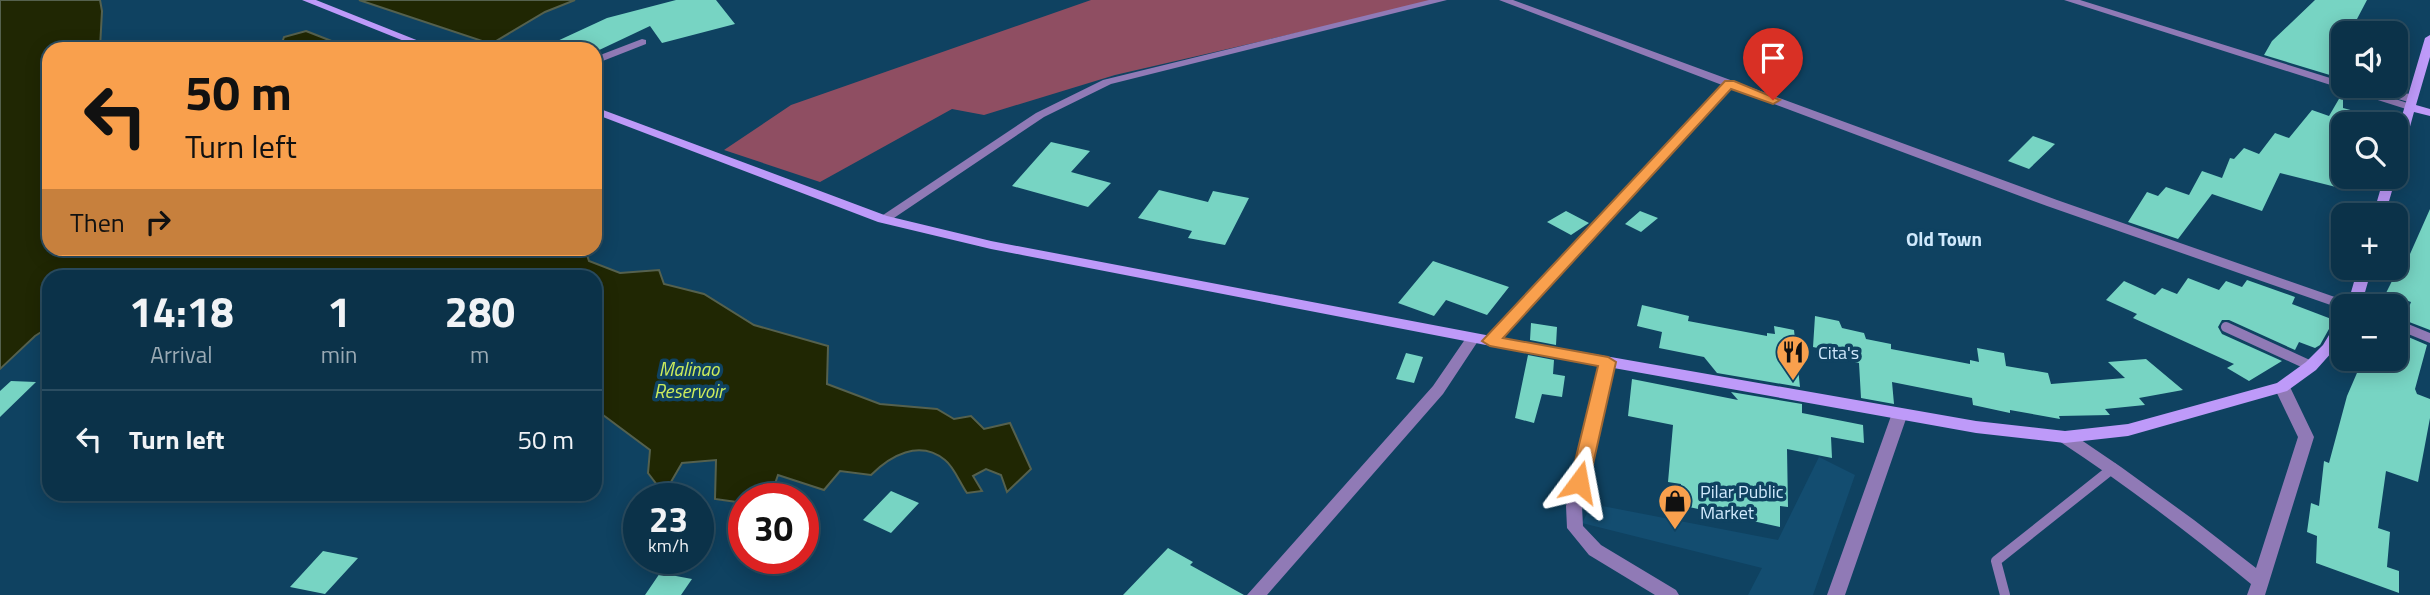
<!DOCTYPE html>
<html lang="en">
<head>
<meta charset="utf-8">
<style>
  :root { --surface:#0b3249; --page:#193e53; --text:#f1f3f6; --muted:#9aaab4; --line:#2b4d61 }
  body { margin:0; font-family:"Titillium Web",sans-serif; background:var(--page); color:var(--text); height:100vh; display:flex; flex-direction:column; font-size:26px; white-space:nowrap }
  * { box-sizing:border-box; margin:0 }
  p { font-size:23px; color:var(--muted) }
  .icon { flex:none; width:38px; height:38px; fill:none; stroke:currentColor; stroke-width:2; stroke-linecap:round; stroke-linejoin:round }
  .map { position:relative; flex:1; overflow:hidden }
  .drawer { position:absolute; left:42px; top:270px; width:560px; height:231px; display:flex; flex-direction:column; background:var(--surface); border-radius:21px; box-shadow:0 4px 18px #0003,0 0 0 2px var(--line) }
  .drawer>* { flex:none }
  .hud { position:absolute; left:42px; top:42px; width:560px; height:214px; border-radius:21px; box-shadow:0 4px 18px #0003,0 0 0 2px var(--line); background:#f9a04d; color:#111; overflow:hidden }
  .controls { position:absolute; left:2331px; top:21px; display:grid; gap:14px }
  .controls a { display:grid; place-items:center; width:77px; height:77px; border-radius:14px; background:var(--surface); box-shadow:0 4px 18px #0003,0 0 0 2px var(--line); font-size:35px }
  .speed { position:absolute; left:623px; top:483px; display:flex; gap:14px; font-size:35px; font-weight:700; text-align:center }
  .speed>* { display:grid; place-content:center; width:91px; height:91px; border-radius:50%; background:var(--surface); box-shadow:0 4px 18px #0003,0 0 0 2px var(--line); line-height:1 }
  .speed small { font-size:18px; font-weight:400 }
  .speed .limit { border:10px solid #d22; background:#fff; color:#111 }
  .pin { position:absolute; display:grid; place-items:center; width:60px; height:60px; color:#fff; margin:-72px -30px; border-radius:50% 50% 50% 0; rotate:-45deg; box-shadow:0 0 7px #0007 }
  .pin .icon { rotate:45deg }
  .me { position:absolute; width:77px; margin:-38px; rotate:13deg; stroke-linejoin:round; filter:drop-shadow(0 0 5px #0008) }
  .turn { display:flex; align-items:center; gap:24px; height:147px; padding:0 28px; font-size:32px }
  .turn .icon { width:91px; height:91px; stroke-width:2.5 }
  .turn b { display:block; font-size:49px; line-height:60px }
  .then { display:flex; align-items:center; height:66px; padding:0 28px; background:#0003; gap:14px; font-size:26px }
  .eta { display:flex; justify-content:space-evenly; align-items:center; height:119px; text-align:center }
  .eta b { font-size:42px; font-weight:700; line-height:49px }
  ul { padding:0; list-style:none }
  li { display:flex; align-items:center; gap:21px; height:98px; padding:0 28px; border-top:2px solid var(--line) }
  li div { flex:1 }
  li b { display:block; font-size:26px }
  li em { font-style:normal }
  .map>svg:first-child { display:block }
  .built { fill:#134d70 }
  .green { fill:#8f4e62 }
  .water { fill:#202703; stroke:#55614e; stroke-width:2 }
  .building { fill:#77d4c3 }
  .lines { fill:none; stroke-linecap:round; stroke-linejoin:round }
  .lane-far1 { stroke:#907ab6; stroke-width:8 }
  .lane { stroke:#907ab6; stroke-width:10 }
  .street { fill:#907ab6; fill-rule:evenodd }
  .secondary { fill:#be9af9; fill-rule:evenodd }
  .route { fill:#f9a04d; stroke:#a26832; stroke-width:2 }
  .labels { text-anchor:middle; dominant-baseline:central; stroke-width:7; stroke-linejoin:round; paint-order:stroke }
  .poi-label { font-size:18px; fill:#d0e9fc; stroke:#0f4261; text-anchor:start }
  .neighbourhood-label { font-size:19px; font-weight:bold; fill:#d0e9fc; stroke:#0f4261 }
  .water-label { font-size:19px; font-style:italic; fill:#cded5c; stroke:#0f4261 }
</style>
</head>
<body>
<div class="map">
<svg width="2430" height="595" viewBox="0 0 2430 595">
  <rect width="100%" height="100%" fill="#0f4261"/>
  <path class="built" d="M 1819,457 L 1855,475 L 1813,595 L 1748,595 L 1762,568 L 1582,523 L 1592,504 L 1778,540 Z"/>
  <path class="green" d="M 1091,0 L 1439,0 L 1115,75 L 984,115 L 952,109 L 820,182 L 724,150 L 791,105 Z"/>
  <path class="water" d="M 0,0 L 100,0 L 102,11 L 100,48 L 102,49 L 49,49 L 49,248 L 585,249 L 589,261 L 620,273 L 659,270 L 664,284 L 704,294 L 754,325 L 828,346 L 827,384 L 880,404 L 937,409 L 954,419 L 971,416 L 984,429 L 1010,423 L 1031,469 L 1007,492 L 1001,475 L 986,469 L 973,476 L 982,491 L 967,493 C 960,483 954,467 945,460 C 919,439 890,456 871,475 L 840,471 L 824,490 L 778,475 L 770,498 L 744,499 L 744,503 L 715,499 L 716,460 L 682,463 L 664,494 L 648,473 L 650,450 L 595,409 L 595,276 L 49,276 L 49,327 L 35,336 L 0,369 Z
    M 359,0 L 575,0 L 545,12 L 491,44 Z
    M 306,31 L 352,49 L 280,49 L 284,37 Z"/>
  <path class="building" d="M 676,0 L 716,0 L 735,24 L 662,43 L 650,26 L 595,52 L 595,49 L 540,49 L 607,18 Z
    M 2315,0 L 2367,0 L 2357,19 L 2388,27 L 2387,33 L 2343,33 L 2343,79 L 2264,55 L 2272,41 Z
    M 2343,92 L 2343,108 L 2384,119 L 2383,124 L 2343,124 L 2343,166 L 2336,187 L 2280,173 L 2262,211 L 2212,194 L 2178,239 L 2128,222 L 2147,192 L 2158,196 L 2166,187 L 2189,195 L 2202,171 L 2222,178 L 2230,158 L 2234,159 L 2244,148 L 2259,154 L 2275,133 L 2289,138 L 2312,110 L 2329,116 Z
    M 2033,136 L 2055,144 L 2029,169 L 2008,161 Z
    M 1051,142 L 1090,151 L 1071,172 L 1111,183 L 1088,207 L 1012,186 Z
    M 1159,190 L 1208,202 L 1213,191 L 1249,198 L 1225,245 L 1188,238 L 1192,231 L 1138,218 Z
    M 2430,209 L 2430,330 L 2404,320 L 2411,302 L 2386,293 L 2396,273 L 2396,249 L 2410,254 Z
    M 1566,211 L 1589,223 L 1571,235 L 1547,222 Z
    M 1640,211 L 1658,218 L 1641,232 L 1625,224 Z
    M 1433,261 L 1509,287 L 1487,315 L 1446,300 L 1434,316 L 1398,303 Z
    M 2188,278 L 2219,290 L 2226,281 L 2242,287 L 2247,280 L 2295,297 L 2292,304 L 2334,320 L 2320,345 L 2315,348 L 2299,342 L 2295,350 L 2229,320 L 2222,320 L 2218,327 L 2222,334 L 2282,361 L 2249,381 L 2227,368 L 2234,364 L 2133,318 L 2137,314 L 2106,300 L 2124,281 L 2155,295 L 2162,288 L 2177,294 Z
    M 1642,305 L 1689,316 L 1688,321 L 1767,336 L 1767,333 L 1775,334 L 1774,326 L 1794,330 L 1800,387 L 1717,373 L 1704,357 L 1659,348 L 1662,332 L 1637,326 Z
    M 1815,316 L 1839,321 L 1842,328 L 1864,333 L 1866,339 L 1891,344 L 1891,349 L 1970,364 L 1970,360 L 1979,362 L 1977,348 L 2004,353 L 2006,366 L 2048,373 L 2051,384 L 2125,378 L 2108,362 L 2146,359 L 2183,390 L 2139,398 L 2145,405 L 2105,409 L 2110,415 L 2059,416 L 2060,419 L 2010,410 L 2010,413 L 1973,405 L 1972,398 L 1892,382 L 1894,404 L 1861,398 L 1859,363 L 1842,359 L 1835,352 L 1813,347 Z
    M 1531,323 L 1557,327 L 1556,345 L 1530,340 Z
    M 2399,333 L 2427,345 L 2415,389 L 2417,394 L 2430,399 L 2430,418 L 2418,482 L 2386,471 L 2378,528 L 2390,532 L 2387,567 L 2399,571 L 2399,593 L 2316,563 L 2317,536 L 2307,532 L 2311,503 L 2319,506 L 2324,461 L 2329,463 L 2347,396 L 2363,359 L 2396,359 Z
    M 1406,353 L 1423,357 L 1414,383 L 1396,379 Z
    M 1528,355 L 1554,360 L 1553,374 L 1565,376 L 1562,397 L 1542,394 L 1534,423 L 1515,418 Z
    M 1632,379 L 1738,400 L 1731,392 L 1802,404 L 1802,413 L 1863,425 L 1864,443 L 1831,437 L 1832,458 L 1787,449 L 1788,507 L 1780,506 L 1780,527 L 1680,505 L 1681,484 L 1668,482 L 1673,425 L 1628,416 Z
    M 11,381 L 36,382 L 0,417 L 0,391 Z
    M 891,491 L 919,503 L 891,533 L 863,520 Z
    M 1168,548 L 1193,562 L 1190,565 L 1244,595 L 1123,595 Z
    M 323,551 L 358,558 L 325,594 L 290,587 Z
    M 660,573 L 692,579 L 681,595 L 645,595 Z"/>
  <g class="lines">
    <path class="lane-far1" d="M 2368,86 L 2412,99"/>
    <path class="lane" d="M 2226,327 L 2311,366
      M 2005,595 L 1996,561 L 2113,468"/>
    <path class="street" d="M 1429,0 L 1447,0 L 1111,84 L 1044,117 L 888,222 L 883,223 L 877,219 L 1036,113 L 1103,80 Z
      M 1499,0 L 1513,0 L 2057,200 L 2352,303 L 2354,306 L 2343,306 L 2342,309 L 2047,206 L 1731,88 L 1496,344 L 1486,344 L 1484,341 L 1486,338 L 1722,85 Z
      M 2064,0 L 2080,0 L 2343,82 L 2343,86 L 2354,86 L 2414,105 L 2416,107 L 2414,109 L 2406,109 Z
      M 642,39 L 646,40 L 646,44 L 595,64 L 595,57 Z
      M 2396,319 L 2430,333 L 2430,343 L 2396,329 Z
      M 1473,333 L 1480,338 L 1443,394 L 1267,595 L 1247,595 L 1433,386 L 1468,335 Z
      M 1608,357 L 1615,362 L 1582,506 L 1583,526 L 1601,545 L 1676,590 L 1679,595 L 1655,595 L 1589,555 L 1567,528 L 1566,506 L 1601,362 Z
      M 2282,382 L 2287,383 L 2290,387 L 2314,437 L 2265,595 L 2247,595 L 2251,584 C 2189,533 2126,485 2059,441 L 2057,437 L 2059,433 L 2071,433 L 2121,467 L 2194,520 L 2256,568 L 2298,437 L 2274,387 L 2277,383 Z
      M 1899,411 L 1904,412 L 1907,416 L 1845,595 L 1827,595 L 1891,416 L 1894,412 Z"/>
    <path class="secondary" d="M 302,0 L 316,0 L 439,49 L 424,49 Z
      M 2430,35 L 2430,57 L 2416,105 L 2430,109 L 2430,116 L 2414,112 L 2402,156 L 2396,160 L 2396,136 L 2425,38 Z
      M 595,107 L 887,216 L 991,241 L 1491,336 L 1976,421 L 2065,431 L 2128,424 L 2277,383 L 2306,362 L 2323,345 L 2338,320 L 2343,318 L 2343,335 L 2333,351 L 2316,370 L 2287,391 L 2128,436 L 2065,443 L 1976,433 L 1491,346 L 991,249 L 878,222 L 595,114 Z
      M 2396,176 L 2396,177 L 2385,215 L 2373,215 L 2384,177 Z
      M 2358,268 L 2372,268 L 2361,306 L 2347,306 Z"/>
  </g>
  <path class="route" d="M 1725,81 L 1734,81 L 1780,100 L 1773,104 L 1731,89 L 1503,338 L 1608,357 L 1616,362 L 1589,482 L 1586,487 L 1573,487 L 1570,482 L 1598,366 L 1490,346 L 1482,341 Z"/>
  <defs>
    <g id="restaurant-pin" transform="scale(1.75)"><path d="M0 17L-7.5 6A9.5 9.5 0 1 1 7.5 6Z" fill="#f9a04d" stroke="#0f4261"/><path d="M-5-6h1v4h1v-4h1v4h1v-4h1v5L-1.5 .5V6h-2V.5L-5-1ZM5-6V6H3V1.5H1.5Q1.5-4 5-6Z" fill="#111"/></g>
    <g id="shop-pin" transform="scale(1.75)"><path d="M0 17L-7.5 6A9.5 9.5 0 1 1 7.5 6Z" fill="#f9a04d" stroke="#0f4261"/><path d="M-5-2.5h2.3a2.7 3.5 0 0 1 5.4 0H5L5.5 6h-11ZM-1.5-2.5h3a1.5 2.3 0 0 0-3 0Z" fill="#111"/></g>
  </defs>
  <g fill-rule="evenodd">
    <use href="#restaurant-pin" x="1793" y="352"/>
    <use href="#shop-pin" x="1675" y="501"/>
  </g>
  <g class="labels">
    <g class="poi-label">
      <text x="1818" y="352">Cita's</text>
      <text x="1700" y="491">Pilar Public<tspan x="1700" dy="21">Market</tspan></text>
    </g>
    <g class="neighbourhood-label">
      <text x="1944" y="238">Old Town</text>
    </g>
    <g class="water-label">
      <text x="689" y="368">Malinao<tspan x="689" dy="22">Reservoir</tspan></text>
    </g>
  </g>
</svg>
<div class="controls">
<a><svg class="icon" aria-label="sound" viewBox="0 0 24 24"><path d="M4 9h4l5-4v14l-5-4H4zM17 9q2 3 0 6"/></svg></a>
<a><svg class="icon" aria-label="search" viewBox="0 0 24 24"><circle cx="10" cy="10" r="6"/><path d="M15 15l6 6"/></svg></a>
<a>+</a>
<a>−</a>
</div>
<div class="speed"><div>23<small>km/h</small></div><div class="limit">30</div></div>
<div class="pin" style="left:1773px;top:100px;background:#d93025"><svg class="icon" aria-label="arrive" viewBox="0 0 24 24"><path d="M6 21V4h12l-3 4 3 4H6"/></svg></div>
<svg class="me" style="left:1579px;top:482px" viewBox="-20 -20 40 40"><path d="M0-17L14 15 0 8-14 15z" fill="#f9a04d" stroke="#fff" stroke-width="4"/></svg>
<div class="hud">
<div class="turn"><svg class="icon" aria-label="left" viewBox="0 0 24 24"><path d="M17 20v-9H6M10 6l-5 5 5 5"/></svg><div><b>50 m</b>Turn left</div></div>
<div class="then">Then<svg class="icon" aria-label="right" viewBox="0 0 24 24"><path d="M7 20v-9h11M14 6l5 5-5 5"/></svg></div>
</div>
<section class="drawer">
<div class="eta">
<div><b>14:18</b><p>Arrival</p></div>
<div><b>1</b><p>min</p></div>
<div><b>280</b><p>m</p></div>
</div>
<ul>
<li><svg class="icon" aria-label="left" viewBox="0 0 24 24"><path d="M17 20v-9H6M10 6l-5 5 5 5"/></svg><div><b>Turn left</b></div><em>50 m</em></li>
</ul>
</section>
</div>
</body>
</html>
